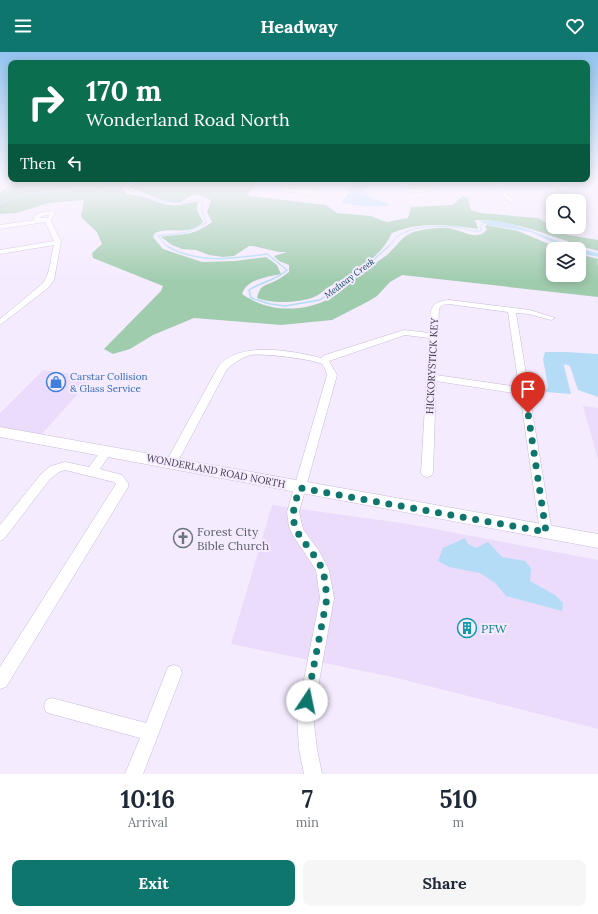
<!DOCTYPE html>
<html lang="en">
<head>
<meta charset="utf-8">
<style>
  :root { --surface:#fff; --page:#f6f6f7; --text:#1f2937; --muted:#747a83; --accent:#0f766e }
  body { margin:0; font-family:Lora,serif; background:var(--page); color:var(--text); height:100vh; display:flex; flex-direction:column; font-size:15px; white-space:nowrap }
  * { box-sizing:border-box; margin:0 }
  p { font-size:13px; color:var(--muted) }
  .icon { flex:none; width:22px; height:22px; fill:none; stroke:currentColor; stroke-width:2; stroke-linecap:round; stroke-linejoin:round }
  .map { position:relative; height:722px; overflow:hidden }
  .details { display:flex; flex-direction:column; background:var(--surface); flex:1 }
  .details>* { flex:none }
  .banner { position:absolute; left:8px; top:8px; width:582px; height:122px; border-radius:8px; box-shadow:0 2px 10px #0003; background:#0b6e4f; color:#fff; overflow:hidden }
  .fabs { position:absolute; left:546px; top:142px; display:grid; gap:8px }
  .fabs a { display:grid; place-items:center; width:40px; height:40px; border-radius:8px; background:var(--surface); box-shadow:0 2px 10px #0003; font-size:20px }
  .pin { position:absolute; display:grid; place-items:center; width:34px; height:34px; color:#fff; margin:-41px -17px; border-radius:50% 50% 50% 0; rotate:-45deg; box-shadow:0 0 4px #0007 }
  .pin .icon { rotate:45deg }
  .me { position:absolute; width:44px; margin:-22px; rotate:11deg; stroke-linejoin:round; filter:drop-shadow(0 0 3px #0008) }
  .turn { display:flex; align-items:center; gap:14px; height:84px; padding:0 12px; font-size:18px }
  .turn .icon { width:52px; height:52px; stroke-width:2.5 }
  .turn b { display:block; font-size:28px; line-height:34px }
  .then { display:flex; align-items:center; height:38px; padding:0 12px; background:#0003; gap:8px; font-size:15px }
  .eta { display:flex; justify-content:space-evenly; align-items:center; height:68px; text-align:center }
  .eta b { font-size:24px; font-weight:800; line-height:28px }
  .primary-button { display:flex; gap:8px; margin-top:auto; padding:8px 12px }
  .primary-button a { flex:1; height:46px; border-radius:8px; background:var(--accent); color:#fff; font-size:16px; font-weight:800; line-height:46px; text-align:center }
  .primary-button a+a { background:var(--page); color:var(--text) }
  header { display:flex; justify-content:space-between; align-items:center; height:52px; padding:0 12px; background:var(--accent); color:#fff; font-size:18px; font-weight:800 }
  .map>svg:first-child { display:block }
  .built { fill:#ebdcfb }
  .green { fill:#a0ccae }
  .water { fill:#b5dcf6 }
  .lines { fill:none; stroke-linecap:round; stroke-linejoin:round }
  .stream-far1 { stroke:#b5dcf6; stroke-width:1 }
  .stream { stroke:#b5dcf6; stroke-width:1.5 }
  .minor-casing { stroke:#c9b9d9; stroke-width:1 }
  .major-casing { stroke:#c9b9d9; stroke-width:1 }
  .minor { fill:#fff; fill-rule:evenodd }
  .major { fill:#fff; fill-rule:evenodd }
  .route { stroke:#0f766e; stroke-width:7; stroke-dasharray:0 12.6 }
  .labels { text-anchor:middle; dominant-baseline:central; stroke-width:4; stroke-linejoin:round; paint-order:stroke }
  .far-water-label { font-size:9px; font-style:italic; fill:#09405c; stroke:#f5ebff }
  .street-label { font-size:10px; fill:#3e3744; stroke:#f5ebff }
  .shop-label { font-size:10px; fill:#366cbe; stroke:#f5ebff; text-anchor:start }
  .near-worship-label { font-size:12px; fill:#5b616d; stroke:#f5ebff; text-anchor:start }
  .near-culture-label { font-size:12px; fill:#0d838f; stroke:#f5ebff; text-anchor:start }
</style>
</head>
<body>
<header><svg class="icon" aria-label="menu" viewBox="0 0 24 24"><path d="M4 6h16M4 12h16M4 18h16"/></svg>Headway<svg class="icon" aria-label="heart" viewBox="0 0 24 24"><path d="M12 20l-8-8c-3-5 5-10 8-4 3-6 11-1 8 4z"/></svg></header>
<div class="map">
<svg width="598" height="722" viewBox="0 0 598 722">
  <rect width="100%" height="100%" fill="#f5ebff"/>
  <path class="built" d="M 43,318 L 93,325 L 41,383 L 0,376 L 0,361 Z
    M 583,354 L 598,356 L 598,409 L 598,408 Z
    M 272,453 L 408,472 L 598,508 L 598,677 L 397,626 L 231,592 Z"/>
  <path class="green" d="M 64,128 L 130,128 L 121,134 L 127,142 C 143,142 155,151 170,153 C 180,154 189,150 198,149 L 197,158 L 203,170 C 188,185 173,174 155,181 L 153,185 L 163,197 L 202,210 L 235,209 L 266,205 L 277,213 L 281,222 C 267,225 247,227 242,242 C 268,260 301,261 329,247 C 342,240 353,228 365,219 C 372,213 380,208 387,203 C 396,195 398,189 409,182 C 416,178 439,175 448,176 C 460,177 478,191 487,177 L 485,174 L 487,173 L 518,179 L 561,197 L 553,197 L 553,223 L 579,223 L 579,202 L 598,207 L 598,245 L 402,223 L 390,230 L 377,244 L 369,249 L 332,268 L 281,273 L 194,266 L 153,283 L 130,297 L 113,302 L 104,297 L 161,239 L 163,234 L 93,206 L 92,201 L 102,192 L 97,180 L 81,165 L 84,148 L 49,151 L 16,161 L 0,162 L 0,140 C 6,136 12,131 20,130 C 34,126 49,132 64,128 Z
    M 140,128 L 258,128 L 248,142 L 249,144 L 326,153 L 337,161 L 371,164 L 387,170 L 408,166 L 411,155 L 452,153 L 463,144 L 468,146 L 471,158 L 480,161 L 538,166 L 568,183 L 598,188 L 598,199 C 558,188 516,167 475,168 L 478,177 C 447,173 421,169 392,181 C 379,208 352,222 327,236 C 323,239 319,243 314,245 C 299,251 272,252 257,246 C 261,232 263,235 275,229 C 280,227 284,223 289,220 L 289,213 L 279,209 L 274,204 L 287,200 L 279,200 L 253,194 L 249,194 L 234,204 L 223,205 L 209,203 L 196,198 L 182,197 L 172,193 L 161,185 C 184,181 192,185 212,170 L 207,160 L 211,148 C 207,147 201,143 196,143 C 189,142 184,150 177,151 C 168,151 137,139 129,135 Z"/>
  <path class="water" d="M 356,130 L 367,132 L 363,139 L 372,146 L 389,152 L 387,154 L 363,154 L 343,151 L 343,148 L 350,140 L 347,138 L 348,135 Z
    M 479,169 C 504,164 545,185 568,193 C 578,196 588,199 598,201 L 598,205 L 579,201 L 579,197 L 566,197 L 531,180 L 488,173 Z
    M 545,300 L 567,300 L 598,302 L 598,345 L 578,338 L 570,314 L 565,312 L 564,314 L 571,342 L 546,340 L 545,339 L 548,335 L 543,307 Z
    M 465,486 L 468,492 L 476,496 L 488,490 L 502,505 L 525,509 L 531,516 L 530,529 L 555,543 L 563,551 L 562,559 L 506,544 L 495,531 L 480,521 L 449,515 L 438,509 L 443,496 Z"/>
  <g class="lines">
    <path class="stream-far1" d="M 137,128 L 129,131 L 126,135 C 134,143 163,150 174,151 C 182,151 189,149 196,147 L 203,151 L 202,158 L 206,171 L 188,180 L 158,184 L 168,195
      M 0,151 L 33,141 L 80,137 L 117,129 L 126,129
      M 388,195 C 392,192 394,186 398,184 C 414,173 441,173 460,176 C 468,177 473,180 481,179 L 481,174 L 484,171"/>
    <path class="stream" d="M 167,194 C 197,212 233,207 267,202 L 287,218 C 277,228 261,230 249,238 L 251,246 L 270,252 L 285,254 L 320,248 L 370,211 L 389,194
      M 598,209 L 598,212"/>
    <g class="minor-casing">
      <path id="minor" d="M 287,128 L 291,128 L 288,137 C 294,137 320,138 324,140 L 312,143 L 284,139 L 281,136 Z
        M 438,128 L 442,128 C 436,140 415,144 403,138 L 406,136 C 417,137 431,139 438,128 Z
        M 486,128 L 491,128 L 514,148 L 514,150 L 510,150 Z
        M 535,128 L 539,128 L 543,132 L 575,147 L 570,148 L 539,134 Z
        M 42,160 L 52,159 L 55,161 L 51,169 L 61,190 L 54,228 L 48,236 L 0,273 L 0,267 L 42,232 C 51,222 50,206 54,193 L 0,202 L 0,198 L 54,189 L 45,170 L 0,177 L 0,173 L 34,168 L 34,164 ZM 45,163 L 49,163 L 48,166 L 39,166 Z
        M 449,248 L 530,258 L 555,266 L 551,268 L 529,262 L 516,261 L 552,480 L 550,484 L 546,485 L 542,484 L 540,480 L 520,342 L 436,329 L 433,421 L 431,424 L 427,425 L 423,424 L 421,421 L 429,286 L 405,283 L 329,309 L 337,323 L 299,460 L 303,477 L 319,499 L 329,518 L 334,546 L 313,663 L 317,697 L 322,722 L 304,722 L 299,697 L 297,663 L 320,546 L 316,518 L 294,485 L 289,475 L 287,460 L 327,323 C 326,319 325,315 322,312 C 312,307 262,301 251,303 C 242,305 234,311 227,317 L 176,413 L 168,413 L 166,410 L 218,315 C 239,288 293,299 321,306 L 325,303 L 404,278 L 430,281 C 431,262 426,250 449,248 ZM 449,252 L 508,260 L 519,335 L 436,323 L 439,257 L 442,253 Z
        M 107,395 L 111,396 L 112,399 L 100,417 L 122,423 L 128,431 L 128,435 L 6,635 L 0,637 L 0,615 L 116,432 L 114,430 L 65,418 L 59,420 L 50,427 L 4,487 L 0,489 L 0,473 L 42,421 L 51,414 L 65,410 L 89,415 L 103,396 Z
        M 174,613 L 180,615 L 182,621 L 143,722 L 125,722 L 140,686 L 52,662 L 46,660 L 44,654 L 46,648 L 52,646 L 146,671 L 168,615 Z"/>
    </g>
    <g class="major-casing">
      <path id="major" d="M 0,375 L 598,482 L 598,496 L 0,385 Z"/>
    </g>
    <use href="#minor" class="minor"/>
    <use href="#major" class="major"/>
  </g>
  <linearGradient id="sky" x2="0" y2="1"><stop stop-color="#93c4ee"/><stop offset="0.56" stop-color="#faf6ff"/><stop offset="1" stop-color="#faf6ff" stop-opacity="0"/></linearGradient>
  <rect width="598" height="229" fill="url(#sky)"/>
  <g class="lines">
    <path class="route" d="M 307,649 L 327,546 L 324,523 L 319,510 L 299,483 L 293,468 L 294,454 L 300,436 L 546,480 L 528,361"/>
  </g>
  <defs>
    <g id="shop-ring" transform="scale(1)"><circle r="9.5" fill="#f5ebff" stroke="#3f7fe0" stroke-width="1.5"/><path d="M-5-2.5h2.3a2.7 3.5 0 0 1 5.4 0H5L5.5 6h-11ZM-1.5-2.5h3a1.5 2.3 0 0 0-3 0Z" fill="#3f7fe0"/></g>
    <g id="church-ring" transform="scale(1)"><circle r="9.5" fill="#f5ebff" stroke="#6b7280" stroke-width="1.5"/><path d="M-1.2-6h2.4v3.5h3.3v2.4h-3.3V6h-2.4V-.1h-3.3v-2.4h3.3Z" fill="#6b7280"/></g>
    <g id="building-ring" transform="scale(1)"><circle r="9.5" fill="#f5ebff" stroke="#0f9aa8" stroke-width="1.5"/><path d="M-4-6H4V6H1V3H-1V6H-4ZM-2.5-4.3h1.7v1.8h-1.7ZM.8-4.3h1.7v1.8H.8ZM-2.5-1h1.7V.8h-1.7ZM.8-1h1.7V.8H.8Z" fill="#0f9aa8"/></g>
  </defs>
  <g fill-rule="evenodd">
    <use href="#shop-ring" x="56" y="330"/>
    <use href="#church-ring" x="183" y="486"/>
    <use href="#building-ring" x="467" y="576"/>
  </g>
  <g class="labels">
    <g class="far-water-label">
      <text transform="translate(349 226) rotate(-37)">Medway Creek</text>
    </g>
    <g class="street-label">
      <text transform="translate(432 314) rotate(-87)">HICKORYSTICK KEY</text>
      <text transform="translate(216 419) rotate(11)">WONDERLAND ROAD NORTH</text>
    </g>
    <g class="shop-label">
      <text x="70" y="324">Carstar Collision<tspan x="70" dy="12">&amp; Glass Service</tspan></text>
    </g>
    <g class="near-worship-label">
      <text x="197" y="479">Forest City<tspan x="197" dy="14">Bible Church</tspan></text>
    </g>
    <g class="near-culture-label">
      <text x="481" y="576">PFW</text>
    </g>
  </g>
</svg>
<div class="fabs">
<a><svg class="icon" aria-label="search" viewBox="0 0 24 24"><circle cx="10" cy="10" r="6"/><path d="M15 15l6 6"/></svg></a>
<a><svg class="icon" aria-label="layers" viewBox="0 0 24 24"><path d="M12 4l9 5-9 5-9-5zM3 14l9 5 9-5"/></svg></a>
</div>
<div class="pin" style="left:528px;top:361px;background:#d93025"><svg class="icon" aria-label="arrive" viewBox="0 0 24 24"><path d="M6 21V4h12l-3 4 3 4H6"/></svg></div>
<svg class="me" style="left:307px;top:649px" viewBox="-20 -20 40 40"><circle r="19" fill="#fff"/><path d="M0-13L10 11 0 6-10 11z" fill="#0f766e"/></svg>
<div class="banner">
<div class="turn"><svg class="icon" aria-label="right" viewBox="0 0 24 24"><path d="M7 20v-9h11M14 6l5 5-5 5"/></svg><div><b>170 m</b>Wonderland Road North</div></div>
<div class="then">Then<svg class="icon" aria-label="left" viewBox="0 0 24 24"><path d="M17 20v-9H6M10 6l-5 5 5 5"/></svg></div>
</div>
</div>
<section class="details">
<div class="eta">
<div><b>10:16</b><p>Arrival</p></div>
<div><b>7</b><p>min</p></div>
<div><b>510</b><p>m</p></div>
</div>
<div class="primary-button"><a>Exit</a><a>Share</a></div>
</section>
</body>
</html>
